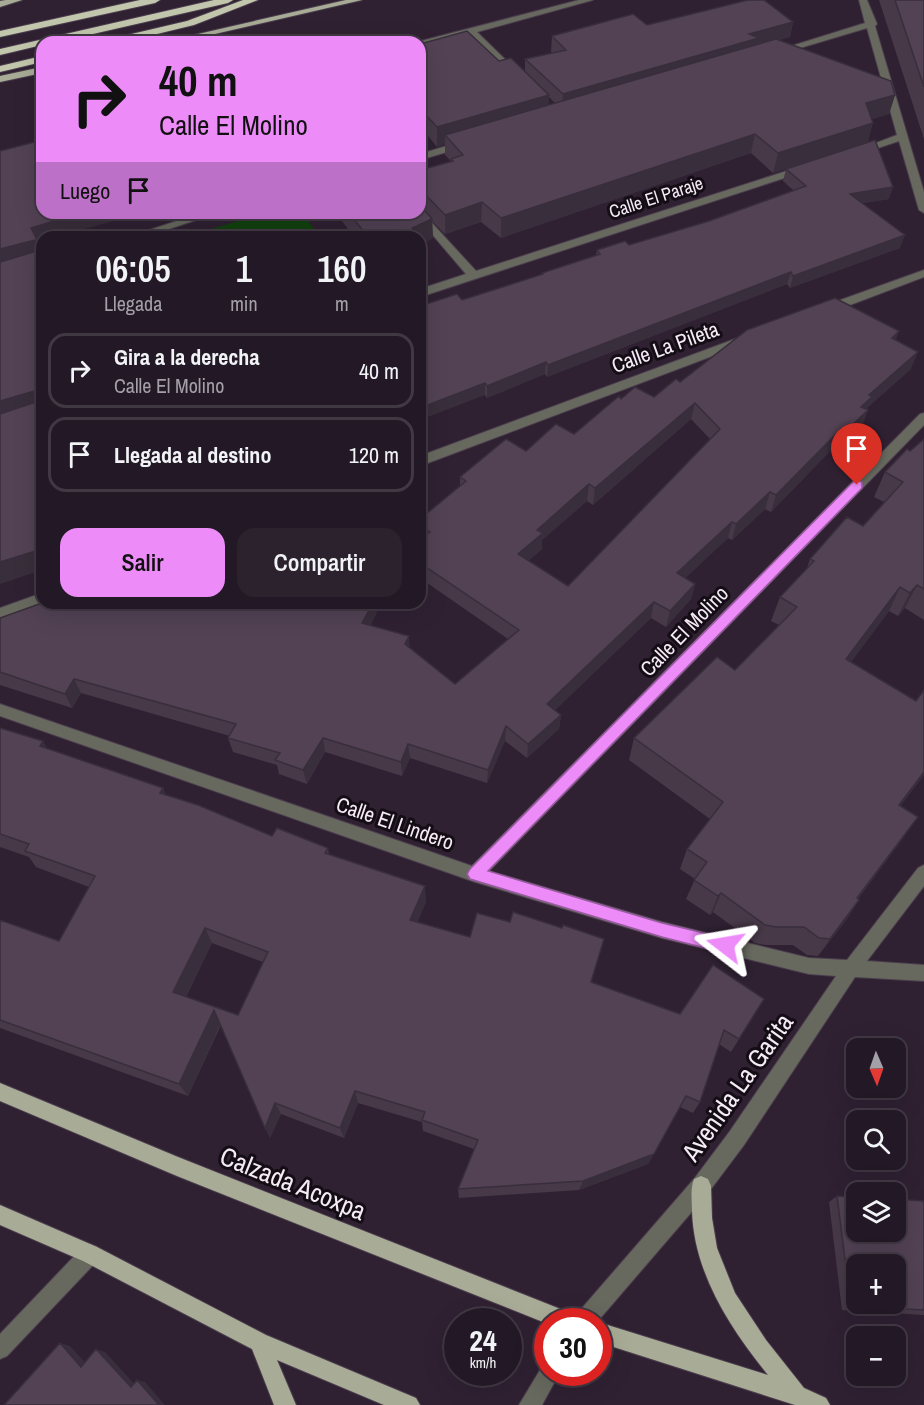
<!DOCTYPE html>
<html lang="es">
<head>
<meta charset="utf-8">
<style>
  :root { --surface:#231926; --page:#2b222e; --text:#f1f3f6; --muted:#a3a0a7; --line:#403843; --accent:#ed8cf9 }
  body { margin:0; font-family:"Archivo Narrow",sans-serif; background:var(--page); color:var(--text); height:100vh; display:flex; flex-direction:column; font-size:22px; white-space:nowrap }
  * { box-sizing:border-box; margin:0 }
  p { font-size:20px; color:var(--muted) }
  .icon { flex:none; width:33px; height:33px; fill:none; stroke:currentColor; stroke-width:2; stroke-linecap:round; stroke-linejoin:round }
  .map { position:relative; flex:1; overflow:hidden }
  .details { position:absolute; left:36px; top:231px; width:390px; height:378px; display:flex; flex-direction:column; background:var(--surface); border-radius:18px; box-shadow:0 6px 24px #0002,0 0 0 2px var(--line) }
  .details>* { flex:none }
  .top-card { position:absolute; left:36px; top:36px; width:390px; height:183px; border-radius:18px; box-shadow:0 6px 24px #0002,0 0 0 2px var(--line); background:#ed8cf9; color:#111; overflow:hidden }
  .needle { width:39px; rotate:178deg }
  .fabs { position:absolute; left:846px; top:1038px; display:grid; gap:12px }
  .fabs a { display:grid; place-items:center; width:60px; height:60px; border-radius:12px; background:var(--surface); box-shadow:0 6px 24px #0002,0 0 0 2px var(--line); font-size:30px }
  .speed { position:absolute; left:444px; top:1308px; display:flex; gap:12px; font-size:30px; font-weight:700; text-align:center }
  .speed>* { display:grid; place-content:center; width:78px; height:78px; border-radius:50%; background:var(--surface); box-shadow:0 6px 24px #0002,0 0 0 2px var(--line); line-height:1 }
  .speed small { font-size:15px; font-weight:400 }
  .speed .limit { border:9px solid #d22; background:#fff; color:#111 }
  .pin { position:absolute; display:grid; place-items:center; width:51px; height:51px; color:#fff; margin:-62px -26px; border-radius:50% 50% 50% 0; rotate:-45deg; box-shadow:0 0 6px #0007 }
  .pin .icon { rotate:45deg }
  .me { position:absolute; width:66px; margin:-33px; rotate:284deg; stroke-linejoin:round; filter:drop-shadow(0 0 4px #0008) }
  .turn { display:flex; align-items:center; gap:21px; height:126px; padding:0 24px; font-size:27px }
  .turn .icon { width:78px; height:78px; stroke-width:2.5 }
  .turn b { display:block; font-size:42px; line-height:51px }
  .then { display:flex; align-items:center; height:57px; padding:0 24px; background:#0003; gap:12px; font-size:22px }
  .eta { display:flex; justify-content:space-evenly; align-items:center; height:102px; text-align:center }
  .eta b { font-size:36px; font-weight:600; line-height:42px }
  .action { display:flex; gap:12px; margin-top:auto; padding:12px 24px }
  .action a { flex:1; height:69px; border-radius:18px; background:var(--accent); color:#111; font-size:24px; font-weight:600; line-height:69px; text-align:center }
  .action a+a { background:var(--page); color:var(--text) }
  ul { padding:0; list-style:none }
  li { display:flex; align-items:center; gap:18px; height:75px; margin:0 12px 9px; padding:0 12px; border:3px solid var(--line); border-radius:18px }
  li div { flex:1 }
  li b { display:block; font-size:22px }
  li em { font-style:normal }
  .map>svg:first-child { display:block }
  .green { fill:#12420f }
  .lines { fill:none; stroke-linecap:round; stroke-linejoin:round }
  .minor-casing { stroke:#4b3d4d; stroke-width:2 }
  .major-casing { stroke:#4b3d4d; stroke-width:2 }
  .highway-casing { stroke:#4b3d4d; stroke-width:2 }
  .minor { fill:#67695f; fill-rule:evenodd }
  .major { fill:#a8ac96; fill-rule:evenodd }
  .highway { fill:#c1c6ac; fill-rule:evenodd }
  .wall { fill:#473948; fill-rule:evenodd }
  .shaded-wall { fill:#392e3b }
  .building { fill:#524254; stroke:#392e3b; stroke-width:1.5; fill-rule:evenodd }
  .route { fill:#ed8cf9; stroke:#9a5ba2; stroke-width:1.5 }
  .labels { text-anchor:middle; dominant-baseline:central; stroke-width:6; stroke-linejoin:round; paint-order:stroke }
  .far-street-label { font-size:18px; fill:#f5ebf6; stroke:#140d15 }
  .street-label { font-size:21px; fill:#f5ebf6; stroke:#140d15 }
  .near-street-label { font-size:26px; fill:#f5ebf6; stroke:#140d15 }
</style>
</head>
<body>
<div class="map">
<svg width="924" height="1405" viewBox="0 0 924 1405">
  <rect width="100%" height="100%" fill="#2f2132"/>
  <path class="green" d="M 265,213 L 302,213 L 320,237 L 184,237 Z"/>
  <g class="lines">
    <g class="minor-casing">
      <path id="minor" d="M 579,0 L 593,0 L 477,32 L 519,73 L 519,77 L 513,77 L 469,34 L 420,47 L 420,42 L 417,42 Z
        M 859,0 L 867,0 L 877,24 L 875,26 L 924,192 L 924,213 L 919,210 L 899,141 L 860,154 L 855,151 L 897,135 L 867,28 L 780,54 L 772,52 L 865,23 Z
        M 463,141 L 467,142 L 467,146 L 420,160 L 420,154 Z
        M 802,166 L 807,169 L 806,171 L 420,297 L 420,289 L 466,274 L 414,213 L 420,213 L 420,210 L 476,271 Z
        M 201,213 L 217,213 L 145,237 L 128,237 Z
        M 924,270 L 924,277 L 829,313 L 821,313 L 819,310 L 821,307 Z
        M 743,336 L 749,340 L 747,343 L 420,466 L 420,456 Z
        M 924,413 L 924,425 L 489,871 L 662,922 L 809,958 L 847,960 L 918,868 L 924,865 L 924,886 L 867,961 L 924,965 L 924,981 L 855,977 L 744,1145 L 708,1193 L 597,1322 L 573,1322 L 576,1315 L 694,1179 L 730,1131 L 836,976 L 809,974 L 662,938 L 475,882 L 0,716 L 0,704 L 472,866 L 920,414 Z
        M 42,593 L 42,603 L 44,603 L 0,620 L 0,608 Z
        M 90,1244 L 97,1247 L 100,1254 L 97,1261 L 7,1356 L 0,1359 L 0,1334 L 83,1247 Z
        M 548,1363 L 548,1372 L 560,1372 L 542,1405 L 519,1405 L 543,1365 Z"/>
    </g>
    <g class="major-casing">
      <path id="major" d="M 6,0 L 22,0 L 0,7 L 0,1 Z
        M 346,0 L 362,0 L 180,42 L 163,42 Z
        M 42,67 L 42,73 L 0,82 L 0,76 Z
        M 0,1083 L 178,1157 L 568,1312 L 575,1315 L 578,1322 L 548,1322 L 548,1324 L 177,1176 L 0,1101 Z
        M 701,1176 L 708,1179 L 711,1186 L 712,1218 L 717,1248 L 735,1293 L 766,1340 L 804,1388 L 826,1398 L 830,1405 L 795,1405 L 598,1342 L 598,1322 L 768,1375 C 730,1328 694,1273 692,1211 C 692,1200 690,1189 694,1179 Z
        M 0,1205 L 97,1247 L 266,1335 L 416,1398 L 420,1405 L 384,1405 L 277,1360 L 296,1405 L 274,1405 L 252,1349 L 83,1261 L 0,1225 Z"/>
    </g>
    <g class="highway-casing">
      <path id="highway" d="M 140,0 L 160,0 L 155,3 L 0,37 L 0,31 Z
        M 214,0 L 233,0 L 228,3 L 58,42 L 42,42 L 42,45 L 0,55 L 0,49 Z
        M 243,0 L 258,0 L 194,25 L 124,42 L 104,42 L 106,40 L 187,21 Z
        M 42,56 L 42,62 L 0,72 L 0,66 Z"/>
    </g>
    <use href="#minor" class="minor"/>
    <use href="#major" class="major"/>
    <use href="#highway" class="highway"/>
  </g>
  <path class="wall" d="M 879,0 L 924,0 L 924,139 Z
    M 793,22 L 790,37 L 779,40 L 895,95 L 889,114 L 872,119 L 868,142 L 773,173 L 751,153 L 501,238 L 481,222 L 445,234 L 432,221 L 433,238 L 423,243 L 424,263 L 420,264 L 420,237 L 354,237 L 336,213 L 420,213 L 420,170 L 451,161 L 445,155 L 445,144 L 437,147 L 423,130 L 420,44 L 499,61 L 525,71 L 525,59 L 552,53 L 551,51 L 552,36 L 647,25 ZM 549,97 L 555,103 L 548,105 Z
    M 786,169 L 889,199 L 863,203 L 900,248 L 790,288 L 787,284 L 547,377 L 545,374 L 487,398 L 485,395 L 462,300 L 542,275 L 542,273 L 596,255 L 597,250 L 629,245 L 709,221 L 794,191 L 783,181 Z
    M 896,340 L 911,369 L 868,407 L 862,427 L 839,448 L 835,446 L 771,512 L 765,509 L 732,540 L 728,538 L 685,578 L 695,584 L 691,599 L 666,627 L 651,618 L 555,710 L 561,715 L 559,729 L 527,758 L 505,741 L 487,783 L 410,758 L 402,776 L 325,752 L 307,784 L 279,774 L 277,765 L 233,752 L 228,738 L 230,736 L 81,693 L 72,708 L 0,685 L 0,618 L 371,625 L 409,636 L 409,648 L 455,684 L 508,639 L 420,578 L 420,519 L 460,486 L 460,477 L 526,451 L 574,434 L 621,399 L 654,397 L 680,382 ZM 691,419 L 710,439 L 568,586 L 528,561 L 542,549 L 542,540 L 587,501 L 593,505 Z
    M 924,439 L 924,620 L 905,608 L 898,616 L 889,611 L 851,662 L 916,701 L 924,690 L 924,775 L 900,806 L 904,837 L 858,899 L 847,919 L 818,956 L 807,955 L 793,945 L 766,945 L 755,943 L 713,912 L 710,915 L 686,899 L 695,879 L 680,869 L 687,849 L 710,819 L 629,760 L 634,738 L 735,670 L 779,625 L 771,621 L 780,597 L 807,568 L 810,559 L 863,526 L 884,502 L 874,497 L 885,472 Z
    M 0,728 L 47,748 L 163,788 L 165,795 L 272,836 L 328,848 L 329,855 L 426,902 L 417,922 L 470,937 L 510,922 L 562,928 L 604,939 L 591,982 L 680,1014 L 764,999 L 731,1052 L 719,1044 L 700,1102 L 693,1113 L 680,1107 L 648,1164 L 579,1190 L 459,1198 L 458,1189 L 474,1149 L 423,1131 L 422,1122 L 358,1103 L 344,1138 L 281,1114 L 270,1138 L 221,1025 L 188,1096 L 0,1028 L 0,920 L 59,941 L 89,887 L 36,867 L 29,857 L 0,847 ZM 212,943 L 263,962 L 238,1015 L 186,997 Z
    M 837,1196 L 924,1201 L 924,1315 L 842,1310 L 829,1202 Z"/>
  <path class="shaded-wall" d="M 793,22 L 790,37 L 758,46 L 562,109 L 563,94 L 749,34 Z
    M 549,95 L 548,114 L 445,135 L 445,144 L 437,147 L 437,127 Z
    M 895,95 L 889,114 L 860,123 L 866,103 Z
    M 422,111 L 423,130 L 420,131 L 420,112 Z
    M 873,123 L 868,142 L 773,173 L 778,153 Z
    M 755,134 L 751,153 L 501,238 L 501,218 Z
    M 893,187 L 889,199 L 846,206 L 850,194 Z
    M 482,202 L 481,222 L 445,234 L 445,215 Z
    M 66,213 L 143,213 L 62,235 L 63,237 L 42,237 L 42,246 L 39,247 L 31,228 L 55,216 Z
    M 432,219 L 433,238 L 420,244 L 420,237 L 412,237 L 412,228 Z
    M 905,235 L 900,248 L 790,288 L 793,276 Z
    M 35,240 L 41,260 L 0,271 L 0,249 Z
    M 423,243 L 424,263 L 420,264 L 420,244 Z
    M 791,272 L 787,284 L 547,377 L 548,365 Z
    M 899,331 L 893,348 L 892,338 Z
    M 918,352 L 911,369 L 868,407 L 866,412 L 868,410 L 862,427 L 839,448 L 845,432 L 869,395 Z
    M 546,362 L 545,374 L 487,398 L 487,386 Z
    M 485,383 L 485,395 L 420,420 L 420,408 Z
    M 34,391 L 41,410 L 0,423 L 0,401 Z
    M 695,403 L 691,419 L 593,505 L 595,488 Z
    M 841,429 L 835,446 L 771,512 L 776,495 Z
    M 589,484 L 587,501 L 542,540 L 542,549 L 517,570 L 518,554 L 537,530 Z
    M 770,492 L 765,509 L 732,540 L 736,524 Z
    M 732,522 L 728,538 L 674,589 L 677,573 Z
    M 42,549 L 42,570 L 0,584 L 0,562 Z
    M 695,584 L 691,599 L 666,627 L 670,611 Z
    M 917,585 L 905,608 L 898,616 L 910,593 Z
    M 900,587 L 889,611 L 836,682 L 846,659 Z
    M 654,602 L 651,618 L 546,719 L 547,704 Z
    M 373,603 L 382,603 L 364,638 L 362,623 Z
    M 409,636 L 410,651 L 405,644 Z
    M 74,679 L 81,693 L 72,708 L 65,694 Z
    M 561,715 L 559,729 L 527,758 L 528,744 Z
    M 506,726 L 505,741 L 487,783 L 488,770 Z
    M 323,738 L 325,752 L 307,784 L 303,770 Z
    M 43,741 L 53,760 L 40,746 Z
    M 408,744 L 410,758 L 402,776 L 401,762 Z
    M 924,772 L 924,775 L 886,825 L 899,805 Z
    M 163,788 L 170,805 L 160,793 Z
    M 918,817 L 904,837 L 844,917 L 857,898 Z
    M 425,886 L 426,902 L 412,936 L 410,920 Z
    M 721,893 L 713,912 L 710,915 L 718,896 Z
    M 859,900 L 847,919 L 818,956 L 830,939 Z
    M 205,928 L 212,943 L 181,1006 L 173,992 Z
    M 214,1010 L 221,1023 L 188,1096 L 179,1084 Z
    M 355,1091 L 358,1103 L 344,1138 L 340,1128 Z
    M 275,1103 L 281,1114 L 270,1138 L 265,1128 Z
    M 654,1154 L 648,1164 L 579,1190 L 583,1181 Z
    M 60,1343 L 70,1346 L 91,1369 L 81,1367 Z
    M 96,1349 L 105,1352 L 139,1389 L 131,1387 Z
    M 137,1380 L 145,1382 L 165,1405 L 159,1405 Z"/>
  <path class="building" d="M 748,0 L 764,0 L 793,22 L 749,34 L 759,38 L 563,94 L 525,59 L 566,50 L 552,36 L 633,14 L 647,25 Z
    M 895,0 L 924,0 L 924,87 Z
    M 467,31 L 499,61 L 511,58 L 549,95 L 437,127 L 422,111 L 420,112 L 420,44 Z
    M 776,39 L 891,81 L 895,95 L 866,103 L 873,123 L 778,153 L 755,134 L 501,218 L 482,202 L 445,215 L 420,189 L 420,170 L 453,161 L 451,159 L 463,155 L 445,135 Z
    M 42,140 L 42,213 L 66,213 L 55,216 L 58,220 L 31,228 L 42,249 L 42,549 L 0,562 L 0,414 L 36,402 L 37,393 L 34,391 L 0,401 L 0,262 L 37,251 L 38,242 L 35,240 L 0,249 L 0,151 Z
    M 875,140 L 893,187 L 850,194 L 905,235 L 793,276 L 791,272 L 548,365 L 546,362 L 487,386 L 485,383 L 420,408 L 420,306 L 457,294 L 462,300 L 543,274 L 542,273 L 600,254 L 597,250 L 625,241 L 629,245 L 709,221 L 806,186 L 786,169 Z
    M 420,205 L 432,219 L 412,228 L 419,237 L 368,237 L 349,213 L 420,213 Z
    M 835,298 L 899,331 L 892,338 L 918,352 L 869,395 L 872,397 L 861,407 L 868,410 L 845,432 L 841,429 L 776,495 L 770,492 L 736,524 L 732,522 L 677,573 L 695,584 L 670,611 L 654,602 L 547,704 L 561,715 L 528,744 L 506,726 L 488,770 L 408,744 L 401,762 L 323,738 L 303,770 L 275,760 L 280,753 L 228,738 L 236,724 L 74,679 L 65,694 L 0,672 L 0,618 L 42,603 L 373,603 L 362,623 L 409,636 L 405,644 L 455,684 L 519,630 L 420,563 L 420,540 L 430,532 L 420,525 L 420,519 L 466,481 L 460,477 L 506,439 L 526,451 L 556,424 L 574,434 L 619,396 L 621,399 L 635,387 L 654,397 L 676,379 L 680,382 L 747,330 ZM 695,403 L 720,429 L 568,586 L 518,554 L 543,533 L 537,530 L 589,484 L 595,488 Z
    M 924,439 L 924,589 L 917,585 L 910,593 L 900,587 L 846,659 L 916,701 L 924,690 L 924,772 L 899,805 L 918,817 L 857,898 L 859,900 L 830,939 L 819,938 L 804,927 L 776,927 L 765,925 L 721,893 L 718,896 L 694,880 L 707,862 L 687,849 L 723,802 L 634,738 L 717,657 L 735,670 L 797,607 L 780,597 L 814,561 L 810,559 L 847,517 L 863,526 L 903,482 L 885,472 L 907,449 L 910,451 Z
    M 0,728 L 43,741 L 40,746 L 163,788 L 160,793 L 198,805 L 272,836 L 277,828 L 328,848 L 325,853 L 425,886 L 410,920 L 470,937 L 477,913 L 510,922 L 513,912 L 562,928 L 563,925 L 604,939 L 591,982 L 680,1014 L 713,965 L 764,999 L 739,1039 L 724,1030 L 700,1102 L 686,1096 L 654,1154 L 583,1181 L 458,1189 L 478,1140 L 422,1120 L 425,1112 L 355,1091 L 340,1128 L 275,1103 L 265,1128 L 214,1010 L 179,1084 L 0,1020 L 0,920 L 59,941 L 95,876 L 25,851 L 29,844 L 0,834 ZM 205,928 L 268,952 L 238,1015 L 173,992 Z
    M 837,1196 L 856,1197 L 856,1232 L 896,1232 L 896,1199 L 924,1201 L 924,1310 L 851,1306 ZM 856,1264 L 896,1264 L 896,1304 L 856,1304 Z
    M 60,1343 L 81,1367 L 96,1349 L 131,1387 L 137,1380 L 159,1405 L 4,1405 Z"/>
  <path class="route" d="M 857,480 L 862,482 L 862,488 L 488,871 L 662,923 L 725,938 L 730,940 L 733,945 L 730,951 L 725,953 L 662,937 L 470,879 L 467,874 L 470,869 L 853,482 Z"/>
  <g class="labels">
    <g class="far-street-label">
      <text transform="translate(656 197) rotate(-18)">Calle El Paraje</text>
    </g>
    <g class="street-label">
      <text transform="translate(665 347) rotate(-20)">Calle La Pileta</text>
      <text transform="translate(684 631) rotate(-46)">Calle El Molino</text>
      <text transform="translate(395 823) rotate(19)">Calle El Lindero</text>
    </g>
    <g class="near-street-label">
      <text transform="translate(737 1087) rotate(-55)">Avenida La Garita</text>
      <text transform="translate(293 1183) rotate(22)">Calzada Acoxpa</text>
    </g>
  </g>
</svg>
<div class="fabs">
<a><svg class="needle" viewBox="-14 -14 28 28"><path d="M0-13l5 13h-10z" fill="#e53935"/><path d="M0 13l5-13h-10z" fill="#a3a0a7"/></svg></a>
<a><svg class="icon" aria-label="search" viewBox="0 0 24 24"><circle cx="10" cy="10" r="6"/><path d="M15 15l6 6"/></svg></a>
<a><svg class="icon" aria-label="layers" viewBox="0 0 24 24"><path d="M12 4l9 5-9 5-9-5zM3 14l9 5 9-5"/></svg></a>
<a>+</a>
<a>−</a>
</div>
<div class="speed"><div>24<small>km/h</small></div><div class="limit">30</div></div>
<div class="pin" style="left:857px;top:485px;background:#d93025"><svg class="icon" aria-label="arrive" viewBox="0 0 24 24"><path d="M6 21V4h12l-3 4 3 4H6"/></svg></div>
<svg class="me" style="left:725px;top:945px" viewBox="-20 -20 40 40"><path d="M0-17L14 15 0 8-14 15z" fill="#ed8cf9" stroke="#fff" stroke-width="4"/></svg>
<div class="top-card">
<div class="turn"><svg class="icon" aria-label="right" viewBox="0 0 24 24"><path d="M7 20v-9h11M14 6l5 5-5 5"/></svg><div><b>40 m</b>Calle El Molino</div></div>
<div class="then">Luego<svg class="icon" aria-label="arrive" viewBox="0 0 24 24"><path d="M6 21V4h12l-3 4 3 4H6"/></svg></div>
</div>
<section class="details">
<div class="eta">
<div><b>06:05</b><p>Llegada</p></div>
<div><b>1</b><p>min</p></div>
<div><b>160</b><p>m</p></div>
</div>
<ul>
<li><svg class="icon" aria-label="right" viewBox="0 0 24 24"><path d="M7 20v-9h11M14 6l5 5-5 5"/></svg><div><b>Gira a la derecha</b><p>Calle El Molino</p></div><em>40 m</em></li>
<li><svg class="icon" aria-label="arrive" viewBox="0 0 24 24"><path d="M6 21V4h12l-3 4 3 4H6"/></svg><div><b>Llegada al destino</b></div><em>120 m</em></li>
</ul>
<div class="action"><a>Salir</a><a>Compartir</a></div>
</section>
</div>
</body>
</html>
